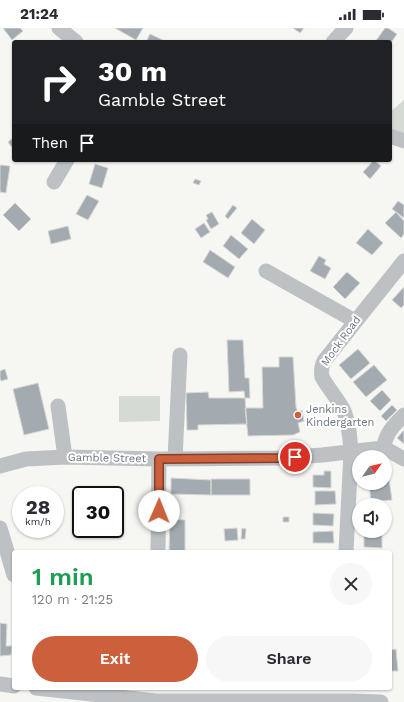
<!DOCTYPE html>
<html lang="en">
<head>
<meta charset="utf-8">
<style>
  :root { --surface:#fff; --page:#f7f7f7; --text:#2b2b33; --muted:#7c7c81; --accent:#cd603c }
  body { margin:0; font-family:"Work Sans",sans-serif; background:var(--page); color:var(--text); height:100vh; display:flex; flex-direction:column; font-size:15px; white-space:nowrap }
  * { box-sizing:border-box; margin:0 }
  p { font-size:13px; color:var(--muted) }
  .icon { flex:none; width:22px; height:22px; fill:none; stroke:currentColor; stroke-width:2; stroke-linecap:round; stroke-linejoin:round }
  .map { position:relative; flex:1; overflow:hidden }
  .sheet { position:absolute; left:12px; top:522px; width:380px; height:140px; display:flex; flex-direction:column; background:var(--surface); border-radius:4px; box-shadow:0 1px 3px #0004 }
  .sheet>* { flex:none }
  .hud { position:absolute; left:12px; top:12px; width:380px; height:122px; border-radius:4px; box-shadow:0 1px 3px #0004; background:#202124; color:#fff; overflow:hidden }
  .needle { width:26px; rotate:56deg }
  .fabs { position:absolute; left:352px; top:422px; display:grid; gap:8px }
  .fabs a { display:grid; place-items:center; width:40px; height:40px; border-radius:50%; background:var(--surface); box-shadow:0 1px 3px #0004; font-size:20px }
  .speed { position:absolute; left:12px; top:458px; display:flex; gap:8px; font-size:20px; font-weight:700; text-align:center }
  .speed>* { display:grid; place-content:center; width:52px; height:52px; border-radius:50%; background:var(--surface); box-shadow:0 1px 3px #0004; line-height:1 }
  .speed small { font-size:10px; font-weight:400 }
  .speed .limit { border:2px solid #111; border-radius:6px; background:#fff; color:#111 }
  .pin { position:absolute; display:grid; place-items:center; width:34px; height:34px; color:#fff; margin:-17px; border:2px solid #fff; border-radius:50%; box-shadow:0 1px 4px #0007 }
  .me { position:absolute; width:44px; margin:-22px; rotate:1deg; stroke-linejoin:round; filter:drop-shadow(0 0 3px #0008) }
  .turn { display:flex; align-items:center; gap:14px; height:84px; padding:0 20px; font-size:18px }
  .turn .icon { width:52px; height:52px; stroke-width:2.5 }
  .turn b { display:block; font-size:28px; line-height:34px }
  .then { display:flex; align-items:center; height:38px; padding:0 20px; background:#0003; gap:8px; font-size:15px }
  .round { display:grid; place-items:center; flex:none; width:42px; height:42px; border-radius:21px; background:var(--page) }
  .overview { display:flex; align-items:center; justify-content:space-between; height:68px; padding:0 20px }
  h1 { font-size:24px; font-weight:600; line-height:30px; color:#1e9e55 }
  .primary-button { display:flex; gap:8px; margin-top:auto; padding:8px 20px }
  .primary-button a { flex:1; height:46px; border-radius:24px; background:var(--accent); color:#fff; font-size:16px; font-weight:600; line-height:46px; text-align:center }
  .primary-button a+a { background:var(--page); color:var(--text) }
  .status { display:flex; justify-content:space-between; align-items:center; height:28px; padding:0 20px; background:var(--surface); direction:ltr }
  .status svg { height:11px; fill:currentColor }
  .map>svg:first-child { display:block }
  .green { fill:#d5dad3 }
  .building { fill:#a4abb0; stroke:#d7d7d5 }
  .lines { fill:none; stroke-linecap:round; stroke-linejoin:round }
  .minor { stroke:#bdc1c4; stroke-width:15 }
  .route-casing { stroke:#853e27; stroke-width:10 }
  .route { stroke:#cd603c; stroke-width:7 }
  .poi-dot { fill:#cd603c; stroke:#fff; stroke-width:1.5 }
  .labels { text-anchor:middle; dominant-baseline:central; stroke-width:4; stroke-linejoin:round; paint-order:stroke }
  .street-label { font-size:11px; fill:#697580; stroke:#fff }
  .poi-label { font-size:11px; fill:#697580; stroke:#fff; text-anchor:start }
</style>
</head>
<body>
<div class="status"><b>21:24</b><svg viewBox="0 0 49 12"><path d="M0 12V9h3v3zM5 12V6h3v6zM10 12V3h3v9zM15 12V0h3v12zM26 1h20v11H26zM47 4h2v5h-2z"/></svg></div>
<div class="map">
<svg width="404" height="674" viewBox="0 0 404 674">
  <rect width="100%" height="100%" fill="#f6f6f3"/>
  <path class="green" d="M 404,72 L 404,112 L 390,107 L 390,84 Z
    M 119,368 L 160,368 L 160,393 L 119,394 Z"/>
  <path class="building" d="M 3,0 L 20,0 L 23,3 L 12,12 Z
    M 115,0 L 143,0 L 136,12 Z
    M 293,0 L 304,0 L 300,5 Z
    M 385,0 L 388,0 L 397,6 L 390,16 L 390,14 L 375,14 Z
    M 150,6 L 167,14 L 146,14 Z
    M 14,109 L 14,122 L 8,114 Z
    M 374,132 L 381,138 L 370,151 L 363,144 Z
    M 95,136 L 108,140 L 102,160 L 89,156 Z
    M 0,137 L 10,138 L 6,165 L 0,164 Z
    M 195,151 L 201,153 L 199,157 L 193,155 Z
    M 87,167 L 99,173 L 88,192 L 76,186 Z
    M 398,173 L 404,177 L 404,190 L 392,181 Z
    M 15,175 L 31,191 L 19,203 L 3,187 Z
    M 233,177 L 237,180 L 228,191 L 225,188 Z
    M 212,184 L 219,196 L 211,201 L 206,192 L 208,191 L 206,187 Z
    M 396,184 L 404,193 L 404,206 L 401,210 L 385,195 Z
    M 252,191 L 265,202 L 254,216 L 241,205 Z
    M 204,195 L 210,204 L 201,210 L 195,201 Z
    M 68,198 L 71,211 L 51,216 L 48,203 Z
    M 368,201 L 383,215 L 372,227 L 356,215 Z
    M 231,207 L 248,221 L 239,231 L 223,218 Z
    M 210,222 L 235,239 L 228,250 L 203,234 Z
    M 319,228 L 326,232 L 324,236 L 331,240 L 325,251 L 310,243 Z
    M 347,244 L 360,255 L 345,271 L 333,259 Z
    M 404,259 L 404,277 L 401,280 L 392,272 Z
    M 227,312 L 243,312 L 245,350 L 249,350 L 250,370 L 245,370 L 244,363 L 229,364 Z
    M 358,321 L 370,335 L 351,351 L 339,337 Z
    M 279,329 L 293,329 L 296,379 L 298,384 L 302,382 L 304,393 L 298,395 L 300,404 L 293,407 L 248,408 L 245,380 L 263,380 L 262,339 L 279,339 Z
    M 374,337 L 387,352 L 366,369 L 353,354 Z
    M 5,341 L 8,351 L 1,353 L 0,350 L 0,343 Z
    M 38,355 L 49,401 L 24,407 L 13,361 Z
    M 382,362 L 391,372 L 380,383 L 370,373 Z
    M 208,364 L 209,370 L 245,370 L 247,396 L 198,397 L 198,402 L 187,402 L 186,365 Z
    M 392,377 L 397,382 L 386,393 L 381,388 Z
    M 404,402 L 404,416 L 397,410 Z
    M 324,443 L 331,443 L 331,460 L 313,459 L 313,447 L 324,447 Z
    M 171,450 L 211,452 L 211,467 L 171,466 Z
    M 211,451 L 250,451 L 250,467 L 211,467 Z
    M 385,451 L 389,451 L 392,472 L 371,474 L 369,455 L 385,455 Z
    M 315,463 L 335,463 L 336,476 L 315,477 Z
    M 313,485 L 334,486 L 333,498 L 313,497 Z
    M 283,489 L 289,489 L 289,494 L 283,494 Z
    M 170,491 L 185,492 L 185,524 L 169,524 Z
    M 237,500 L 238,512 L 225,513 L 224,501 Z
    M 242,500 L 246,501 L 245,511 L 241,511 Z
    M 333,503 L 334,515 L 313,515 L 313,504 Z
    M 364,503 L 382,504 L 382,520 L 364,519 Z
    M 0,595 L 7,596 L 6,618 L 12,618 L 11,627 L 0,628 Z
    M 396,621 L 398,643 L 390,643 L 390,622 Z"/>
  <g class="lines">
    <path class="minor" d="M 59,0 L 76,14
      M 333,14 L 346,0
      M 390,108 L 404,113
      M 54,154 L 67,132
      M 266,243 L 355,293
      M 58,378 L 65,429
      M 383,420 C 387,404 392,399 404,387
      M 175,431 L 180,327
      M 0,438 L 26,431 L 65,429 L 159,431 L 282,430 L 322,427 L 383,420 L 388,422 L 404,431
      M 0,500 L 14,547
      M 158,524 L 159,431
      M 346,524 L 351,424 C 350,410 349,394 343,381 C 337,370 328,360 322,349 C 321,343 321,339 324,333 L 404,233
      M 0,656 L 14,658
      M 36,660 L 156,673 L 352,673 L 381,674"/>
  </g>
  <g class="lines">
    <g class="route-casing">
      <path id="route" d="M 159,483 L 159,431 L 282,430 L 295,429"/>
    </g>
    <use href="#route" class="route"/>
  </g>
  <circle class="poi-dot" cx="298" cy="387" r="4"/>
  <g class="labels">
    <g class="street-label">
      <text transform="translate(341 313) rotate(-54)">Mock Road</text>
      <text transform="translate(107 430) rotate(1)">Gamble Street</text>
    </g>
    <g class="poi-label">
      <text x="306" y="381">Jenkins<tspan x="306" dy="13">Kindergarten</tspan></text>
    </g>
  </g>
</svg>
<div class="fabs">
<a><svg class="needle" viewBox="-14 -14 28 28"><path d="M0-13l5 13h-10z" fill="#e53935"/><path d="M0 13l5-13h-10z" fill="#7c7c81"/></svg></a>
<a><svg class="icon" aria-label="sound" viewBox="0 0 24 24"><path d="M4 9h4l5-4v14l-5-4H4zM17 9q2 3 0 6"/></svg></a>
</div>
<div class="speed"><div>28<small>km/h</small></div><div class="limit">30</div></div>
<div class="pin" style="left:295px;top:429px;background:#d93025"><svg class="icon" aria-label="arrive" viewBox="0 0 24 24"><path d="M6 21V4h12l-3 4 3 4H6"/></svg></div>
<svg class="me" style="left:159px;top:483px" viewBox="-20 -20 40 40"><circle r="19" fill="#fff"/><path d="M0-13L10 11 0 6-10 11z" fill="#cd603c"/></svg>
<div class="hud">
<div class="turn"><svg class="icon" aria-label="right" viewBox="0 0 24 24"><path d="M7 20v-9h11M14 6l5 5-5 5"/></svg><div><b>30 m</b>Gamble Street</div></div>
<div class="then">Then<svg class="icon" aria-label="arrive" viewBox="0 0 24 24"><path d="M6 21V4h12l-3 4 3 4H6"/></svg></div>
</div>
<section class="sheet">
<div class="overview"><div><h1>1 min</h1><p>120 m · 21:25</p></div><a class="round"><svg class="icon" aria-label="close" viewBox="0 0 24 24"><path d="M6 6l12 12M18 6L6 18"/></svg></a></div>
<div class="primary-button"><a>Exit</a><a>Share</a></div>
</section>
</div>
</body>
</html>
